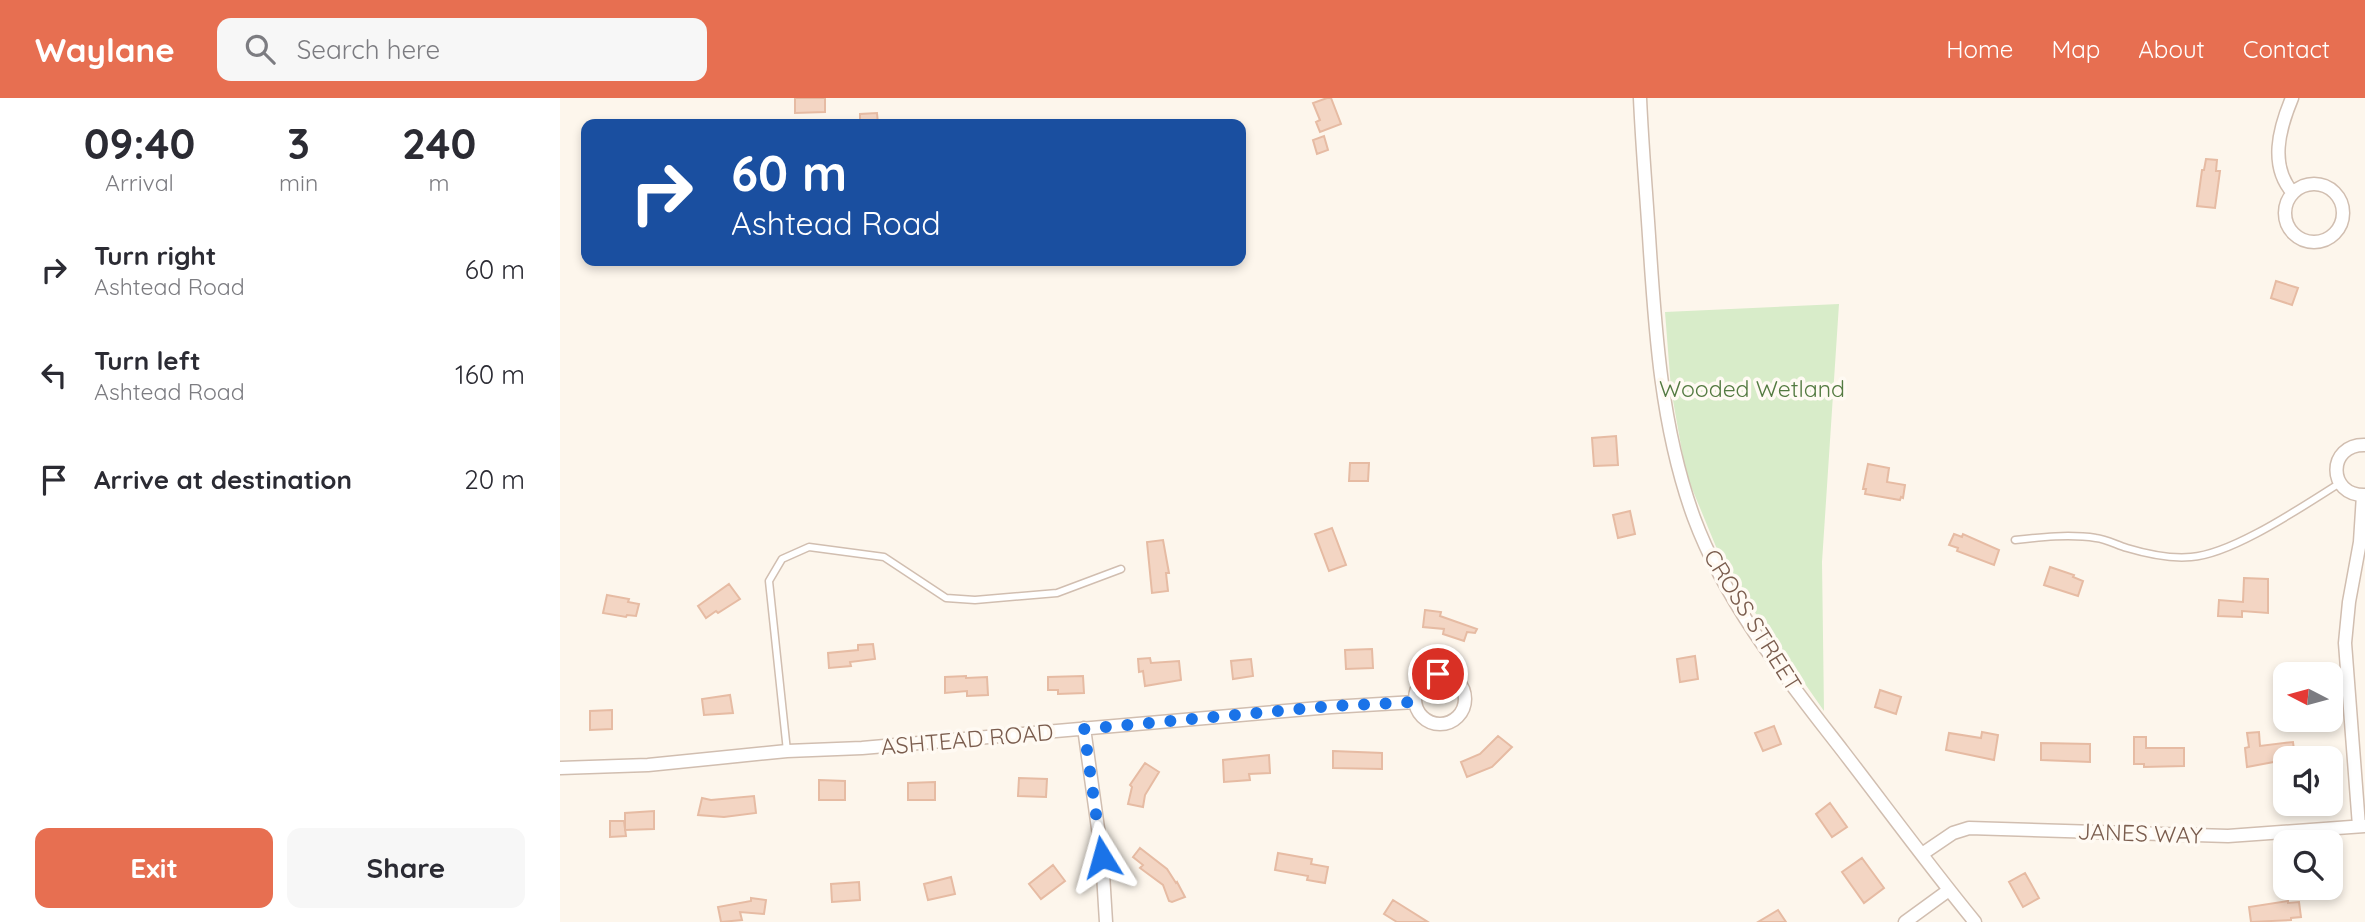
<!DOCTYPE html>
<html lang="en">
<head>
<meta charset="utf-8">
<style>
  :root { --surface:#fff; --page:#f7f7f7; --text:#2b2b33; --muted:#7c7c81; --accent:#e76f51 }
  body { margin:0; font-family:Quicksand,sans-serif; background:var(--page); color:var(--text); height:100vh; display:flex; flex-direction:column; font-size:26px; white-space:nowrap }
  * { box-sizing:border-box; margin:0 }
  p { font-size:23px; color:var(--muted) }
  .icon { flex:none; width:38px; height:38px; fill:none; stroke:currentColor; stroke-width:2; stroke-linecap:round; stroke-linejoin:round }
  .map { position:relative; flex:1; overflow:hidden }
  .panel { display:flex; flex-direction:column; background:var(--surface); width:560px }
  .panel>* { flex:none }
  .guide { position:absolute; left:21px; top:21px; width:665px; height:147px; border-radius:14px; box-shadow:0 4px 10px #0003; background:#1a4fa0; color:#fff; overflow:hidden }
  .needle { width:46px; rotate:276deg }
  .buttons { position:absolute; left:1713px; top:564px; display:grid; gap:14px }
  .buttons a { display:grid; place-items:center; width:70px; height:70px; border-radius:14px; background:var(--surface); box-shadow:0 4px 10px #0003; font-size:35px }
  .pin { position:absolute; display:grid; place-items:center; width:60px; height:60px; color:#fff; margin:-30px; border:4px solid #fff; border-radius:50%; box-shadow:0 2px 7px #0007 }
  .me { position:absolute; width:77px; margin:-38px; rotate:352deg; stroke-linejoin:round; filter:drop-shadow(0 0 5px #0008) }
  .turn { display:flex; align-items:center; gap:24px; height:147px; padding:0 35px; font-size:32px }
  .turn .icon { width:91px; height:91px; stroke-width:2.5 }
  .turn b { display:block; font-size:49px; line-height:60px }
  .eta { display:flex; justify-content:space-evenly; align-items:center; height:119px; text-align:center }
  .eta b { font-size:42px; font-weight:700; line-height:49px }
  .cta { display:flex; gap:14px; margin-top:auto; padding:14px 35px }
  .cta a { flex:1; height:80px; border-radius:14px; background:var(--accent); color:#fff; font-size:28px; font-weight:700; line-height:80px; text-align:center }
  .cta a+a { background:var(--page); color:var(--text) }
  ul { padding:0; list-style:none }
  li { display:flex; align-items:center; gap:21px; height:105px; padding:0 35px }
  li div { flex:1 }
  li b { display:block; font-size:26px }
  li em { font-style:normal }
  header { display:flex; align-items:center; gap:42px; box-sizing:border-box; height:98px; padding:0 35px; background:var(--accent); color:#fff }
  header strong { font-size:33px }
  nav { display:flex; gap:38px; margin-inline-start:auto; font-size:24px }
  .search { width:490px; height:63px; background:var(--page); display:flex; align-items:center; gap:18px; box-sizing:border-box; padding:0 24px; border-radius:14px; color:var(--muted); font-size:26px }
  main { display:flex; flex:1; min-height:0 }
  .map>svg:first-child { display:block }
  .green { fill:#d8ecc9 }
  .building { fill:#f3d5c3; stroke:#e6bba3; stroke-width:2 }
  .lines { fill:none; stroke-linecap:round; stroke-linejoin:round }
  .service-casing { stroke:#d1beb0; stroke-width:9 }
  .minor-casing { stroke:#d1beb0; stroke-width:15 }
  .service { stroke:#fff; stroke-width:6 }
  .minor { stroke:#fff; stroke-width:12 }
  .route { stroke:#1a73e8; stroke-width:12; stroke-dasharray:0 21.6 }
  .labels { text-anchor:middle; dominant-baseline:central; stroke-width:7; stroke-linejoin:round; paint-order:stroke }
  .park-label { font-size:23px; fill:#537a41; stroke:#fffaf3 }
  .street-label { font-size:23px; fill:#7a5c4d; stroke:#fffaf3 }
</style>
</head>
<body>
<header>
<strong>Waylane</strong>
<div class="search"><svg class="icon" aria-label="search" viewBox="0 0 24 24"><circle cx="10" cy="10" r="6"/><path d="M15 15l6 6"/></svg>Search here</div>
<nav><a>Home</a><a>Map</a><a>About</a><a>Contact</a></nav>
</header>
<main>
<section class="panel">
<div class="eta">
<div><b>09:40</b><p>Arrival</p></div>
<div><b>3</b><p>min</p></div>
<div><b>240</b><p>m</p></div>
</div>
<ul>
<li><svg class="icon" aria-label="right" viewBox="0 0 24 24"><path d="M7 20v-9h11M14 6l5 5-5 5"/></svg><div><b>Turn right</b><p>Ashtead Road</p></div><em>60 m</em></li>
<li><svg class="icon" aria-label="left" viewBox="0 0 24 24"><path d="M17 20v-9H6M10 6l-5 5 5 5"/></svg><div><b>Turn left</b><p>Ashtead Road</p></div><em>160 m</em></li>
<li><svg class="icon" aria-label="arrive" viewBox="0 0 24 24"><path d="M6 21V4h12l-3 4 3 4H6"/></svg><div><b>Arrive at destination</b></div><em>20 m</em></li>
</ul>
<div class="cta"><a>Exit</a><a>Share</a></div>
</section>
<div class="map">
<svg width="1805" height="824" viewBox="0 0 1805 824">
  <rect width="100%" height="100%" fill="#fdf6ec"/>
  <path class="green" d="M 1279,206 L 1262,464 L 1264,613 L 1166,473 L 1126,376 L 1111,291 L 1105,214 Z"/>
  <path class="building" d="M 235,0 L 265,0 L 265,14 L 235,15 Z
    M 767,0 L 771,0 L 781,26 L 760,34 L 756,24 L 760,22 L 753,5 Z
    M 317,15 L 318,26 L 300,26 L 300,16 Z
    M 764,38 L 768,52 L 757,56 L 753,42 Z
    M 1646,61 L 1657,62 L 1656,73 L 1660,73 L 1655,110 L 1637,108 L 1642,72 L 1644,72 Z
    M 1716,183 L 1738,190 L 1732,207 L 1711,200 Z
    M 1056,338 L 1058,367 L 1034,368 L 1032,340 Z
    M 790,365 L 809,365 L 808,383 L 789,383 Z
    M 1308,366 L 1329,370 L 1327,384 L 1345,387 L 1343,400 L 1341,399 L 1340,402 L 1305,396 L 1306,391 L 1303,391 Z
    M 1070,413 L 1075,436 L 1058,440 L 1053,417 Z
    M 772,430 L 786,467 L 769,473 L 755,436 Z
    M 1394,436 L 1402,439 L 1403,436 L 1439,452 L 1434,467 L 1397,453 L 1398,450 L 1389,447 Z
    M 603,442 L 609,475 L 606,475 L 608,493 L 592,495 L 587,444 Z
    M 1490,469 L 1514,477 L 1513,479 L 1523,483 L 1518,498 L 1484,487 Z
    M 1684,480 L 1708,481 L 1708,515 L 1682,513 L 1682,519 L 1658,518 L 1659,502 L 1683,504 Z
    M 169,486 L 180,501 L 158,515 L 156,513 L 146,520 L 138,508 Z
    M 47,497 L 69,501 L 68,504 L 79,506 L 76,518 L 67,517 L 66,519 L 43,515 Z
    M 865,512 L 881,514 L 880,518 L 917,531 L 915,535 L 907,534 L 904,543 L 883,536 L 884,531 L 863,529 Z
    M 313,546 L 315,561 L 290,564 L 291,568 L 269,570 L 268,555 L 298,552 L 298,547 Z
    M 812,551 L 813,570 L 786,571 L 785,552 Z
    M 1135,558 L 1138,581 L 1120,584 L 1117,561 Z
    M 590,560 L 591,565 L 619,563 L 621,582 L 585,588 L 583,573 L 579,574 L 578,561 Z
    M 691,561 L 693,578 L 673,581 L 671,563 Z
    M 406,578 L 406,580 L 427,579 L 428,597 L 407,598 L 407,593 L 385,595 L 385,579 Z
    M 523,578 L 524,595 L 498,596 L 498,592 L 488,592 L 488,579 Z
    M 1320,592 L 1341,599 L 1336,616 L 1315,609 Z
    M 170,597 L 173,615 L 144,617 L 142,601 Z
    M 52,612 L 52,631 L 30,632 L 30,613 Z
    M 1214,628 L 1221,646 L 1203,653 L 1195,635 Z
    M 1422,634 L 1438,637 L 1434,662 L 1386,652 L 1389,635 L 1421,640 Z
    M 1699,634 L 1700,648 L 1733,644 L 1735,660 L 1687,669 L 1685,650 L 1689,649 L 1687,635 Z
    M 938,638 L 952,649 L 932,669 L 907,679 L 901,664 L 920,656 Z
    M 1574,639 L 1586,639 L 1586,650 L 1624,650 L 1624,668 L 1584,669 L 1584,666 L 1574,666 Z
    M 1481,645 L 1530,646 L 1530,664 L 1481,662 Z
    M 773,653 L 822,655 L 822,671 L 773,670 Z
    M 709,657 L 710,675 L 689,676 L 690,682 L 664,684 L 663,662 Z
    M 585,665 L 599,674 L 585,697 L 583,709 L 568,706 L 572,689 L 570,687 Z
    M 459,680 L 487,681 L 486,699 L 458,698 Z
    M 259,682 L 285,683 L 285,702 L 259,702 Z
    M 375,684 L 375,702 L 348,702 L 348,685 Z
    M 194,698 L 196,715 L 164,719 L 138,717 L 142,700 L 151,702 Z
    M 1270,705 L 1287,729 L 1272,739 L 1256,716 Z
    M 94,713 L 94,731 L 65,732 L 65,715 Z
    M 50,723 L 64,723 L 66,738 L 50,739 Z
    M 580,750 L 607,771 L 616,785 L 617,784 L 625,799 L 612,804 L 609,803 L 603,787 L 580,770 L 583,767 L 573,759 Z
    M 718,755 L 752,761 L 751,766 L 768,769 L 765,785 L 747,782 L 748,778 L 715,772 Z
    M 1302,760 L 1324,790 L 1304,805 L 1282,774 Z
    M 493,767 L 505,783 L 481,801 L 469,786 Z
    M 1465,775 L 1479,800 L 1463,809 L 1449,784 Z
    M 391,779 L 395,796 L 368,802 L 364,786 Z
    M 299,784 L 300,802 L 272,804 L 271,786 Z
    M 191,800 L 206,802 L 204,816 L 180,814 L 182,822 L 161,824 L 158,809 L 191,803 Z
    M 833,802 L 868,824 L 837,824 L 824,816 Z
    M 1728,803 L 1728,805 L 1739,804 L 1741,819 L 1731,820 L 1731,822 L 1691,824 L 1689,809 Z
    M 1218,812 L 1226,824 L 1198,824 Z"/>
  <g class="lines">
    <g class="service-casing">
      <path id="service" d="M 1455,442 C 1481,439 1510,436 1536,440 C 1546,441 1557,447 1567,450 C 1587,456 1609,461 1631,459 C 1673,456 1743,408 1780,385
        M 227,653 L 209,483 L 222,461 L 249,449 L 324,459 L 386,500 L 415,502 L 497,495 L 561,471"/>
    </g>
    <g class="minor-casing">
      <path id="minor" d="M 1080,0 C 1082,46 1086,92 1089,138 C 1095,232 1101,330 1134,420 C 1166,506 1226,580 1282,652 C 1326,709 1369,768 1415,824
        M 1732,0 C 1719,31 1709,68 1733,95
        M1725 115a29 29 0 1 1 58 0a29 29 0 1 1-58 0Z
        M 1805,347 C 1767,346 1767,398 1805,397
        M855 601a25 25 0 1 1 50 0a25 25 0 1 1-50 0Z
        M 524,630 L 542,759 L 546,824
        M 0,670 L 88,667 L 227,653 L 302,650 L 771,609 L 855,604
        M 1799,728 L 1785,545 L 1789,504 L 1800,444 L 1803,397
        M 1362,756 L 1393,735 L 1409,730 L 1668,738 L 1805,728
        M 1345,824 L 1389,792"/>
    </g>
    <use href="#service" class="service"/>
    <use href="#minor" class="minor"/>
  </g>
  <g class="lines">
    <path class="route" d="M 542,759 L 524,631 L 771,608 L 855,604 L 861,585 L 878,576"/>
  </g>
  <g class="labels">
    <g class="park-label">
      <text x="1192" y="290">Wooded Wetland</text>
    </g>
    <g class="street-label">
      <text transform="translate(1193 522) rotate(58)">CROSS STREET</text>
      <text transform="translate(407 641) rotate(-5)">ASHTEAD ROAD</text>
      <text transform="translate(1580 735) rotate(2)">JANES WAY</text>
    </g>
  </g>
</svg>
<div class="buttons">
<a><svg class="needle" viewBox="-14 -14 28 28"><path d="M0-13l5 13h-10z" fill="#e53935"/><path d="M0 13l5-13h-10z" fill="#7c7c81"/></svg></a>
<a><svg class="icon" aria-label="sound" viewBox="0 0 24 24"><path d="M4 9h4l5-4v14l-5-4H4zM17 9q2 3 0 6"/></svg></a>
<a><svg class="icon" aria-label="search" viewBox="0 0 24 24"><circle cx="10" cy="10" r="6"/><path d="M15 15l6 6"/></svg></a>
</div>
<div class="pin" style="left:878px;top:576px;background:#d93025"><svg class="icon" aria-label="arrive" viewBox="0 0 24 24"><path d="M6 21V4h12l-3 4 3 4H6"/></svg></div>
<svg class="me" style="left:542px;top:759px" viewBox="-20 -20 40 40"><path d="M0-17L14 15 0 8-14 15z" fill="#1a73e8" stroke="#fff" stroke-width="4"/></svg>
<div class="guide">
<div class="turn"><svg class="icon" aria-label="right" viewBox="0 0 24 24"><path d="M7 20v-9h11M14 6l5 5-5 5"/></svg><div><b>60 m</b>Ashtead Road</div></div>
</div>
</div>
</main>
</body>
</html>
